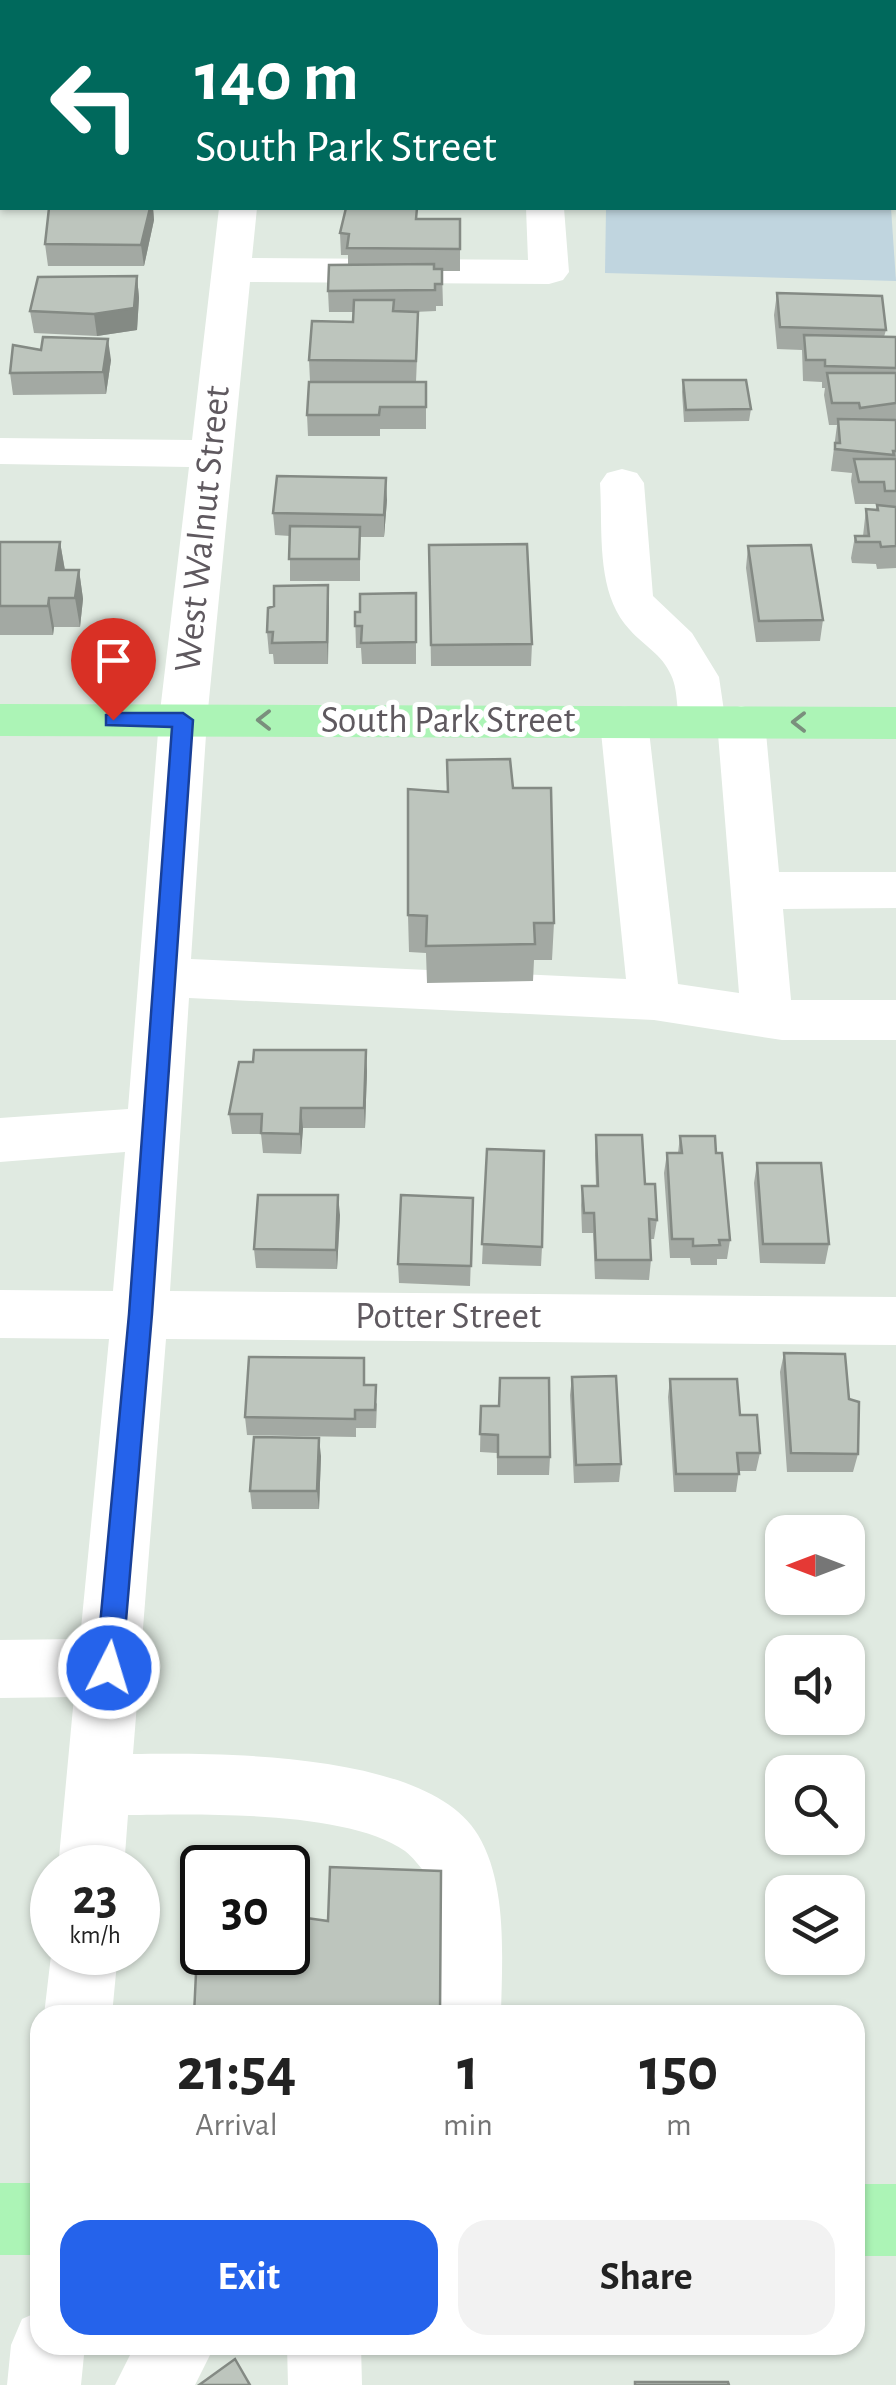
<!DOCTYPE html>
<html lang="en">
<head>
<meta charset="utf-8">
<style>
  :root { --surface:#fff; --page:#f2f2f2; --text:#222; --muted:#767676; --accent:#2563eb }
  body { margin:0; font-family:"Alegreya Sans",sans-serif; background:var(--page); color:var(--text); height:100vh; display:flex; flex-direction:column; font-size:38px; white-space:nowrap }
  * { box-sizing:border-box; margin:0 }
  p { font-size:32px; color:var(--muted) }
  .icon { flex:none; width:55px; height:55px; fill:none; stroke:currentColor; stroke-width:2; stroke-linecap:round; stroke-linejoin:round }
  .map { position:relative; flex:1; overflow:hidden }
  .details { position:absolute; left:30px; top:2005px; width:835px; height:350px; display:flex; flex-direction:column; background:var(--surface); border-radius:30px; box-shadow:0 2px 8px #0004 }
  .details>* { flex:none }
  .hud { position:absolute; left:0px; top:0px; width:898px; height:210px; box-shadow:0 2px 8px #0004; background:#00695c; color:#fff; overflow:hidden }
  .needle { width:65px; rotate:270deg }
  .tools { position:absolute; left:765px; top:1515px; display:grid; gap:20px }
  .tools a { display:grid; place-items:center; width:100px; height:100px; border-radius:20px; background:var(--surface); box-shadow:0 2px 8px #0004; font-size:50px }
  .speed { position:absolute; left:30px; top:1845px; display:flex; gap:20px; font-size:50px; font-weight:700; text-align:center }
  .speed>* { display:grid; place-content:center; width:130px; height:130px; border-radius:50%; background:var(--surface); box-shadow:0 2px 8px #0004; line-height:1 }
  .speed small { font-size:25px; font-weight:400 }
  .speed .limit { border:5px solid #111; border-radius:15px; background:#fff; color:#111 }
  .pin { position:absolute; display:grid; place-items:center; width:85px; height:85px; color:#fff; margin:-102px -42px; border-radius:50% 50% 50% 0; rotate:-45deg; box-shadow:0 0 10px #0007 }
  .pin .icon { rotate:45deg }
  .me { position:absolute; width:110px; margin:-55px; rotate:5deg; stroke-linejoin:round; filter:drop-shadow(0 0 8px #0008) }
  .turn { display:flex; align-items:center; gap:35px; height:210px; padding:0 30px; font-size:45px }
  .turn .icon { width:130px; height:130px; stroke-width:2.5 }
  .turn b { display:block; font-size:70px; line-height:85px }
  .eta { display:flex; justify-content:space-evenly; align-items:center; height:170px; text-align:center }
  .eta b { font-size:60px; font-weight:600; line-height:70px }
  .button { display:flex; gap:20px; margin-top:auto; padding:20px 30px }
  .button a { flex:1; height:115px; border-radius:30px; background:var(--accent); color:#fff; font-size:40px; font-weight:600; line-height:115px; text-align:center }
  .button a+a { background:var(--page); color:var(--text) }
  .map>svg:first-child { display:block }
  .green { fill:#c0d5df }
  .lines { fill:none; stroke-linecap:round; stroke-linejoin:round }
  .minor { fill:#fff; fill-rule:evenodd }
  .major { fill:#acf4b6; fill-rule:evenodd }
  .wall { fill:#a3a9a3 }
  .shaded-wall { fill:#848a84 }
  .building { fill:#bdc5bd; stroke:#848a84; stroke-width:2.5 }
  .oneway { stroke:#7a8f7d }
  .route { fill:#2563eb; stroke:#184099; stroke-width:2.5 }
  .labels { text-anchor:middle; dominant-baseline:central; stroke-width:10; stroke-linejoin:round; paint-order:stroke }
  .street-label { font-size:38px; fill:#5f595f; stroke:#fff }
</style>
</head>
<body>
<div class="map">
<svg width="896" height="2385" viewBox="0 0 896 2385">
  <rect width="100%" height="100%" fill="#e0eae1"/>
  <path class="green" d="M 606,208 L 891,208 L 896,281 L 605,273 Z"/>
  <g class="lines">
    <path class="minor" d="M 237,0 L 273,0 L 273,2 L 238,2 Z
      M 569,0 L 605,0 L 606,2 L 571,2 Z
      M 0,38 L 2,38 L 2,60 L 0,60 Z
      M 0,179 L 2,180 L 2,203 L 0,203 Z
      M 219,208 L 257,208 L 252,258 L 528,260 L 526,208 L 564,208 L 569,272 L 563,280 L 549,284 L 250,282 L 207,720 L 191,959 L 626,979 L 600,722 L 607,710 L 624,706 L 641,710 L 648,722 L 678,984 L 739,993 L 718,734 L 702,738 L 685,734 C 674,715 680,694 671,675 C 662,654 644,646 630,630 C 595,593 603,531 600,483 L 607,473 L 622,469 L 637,473 L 644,483 L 653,596 L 692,633 L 719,677 L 724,711 L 741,706 L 758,710 L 765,722 L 779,872 L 896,872 L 896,908 L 783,909 L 791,1000 L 896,1000 L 896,1040 L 782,1040 L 654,1020 L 189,998 L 170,1291 L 896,1297 L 896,1345 L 166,1339 L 133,1754 C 220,1753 428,1751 478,1835 C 508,1885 502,1959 501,2015 L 433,2015 L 426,1874 C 420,1867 413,1857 405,1851 C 348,1810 198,1814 128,1815 L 124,1868 L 58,1868 L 74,1697 L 0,1698 L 0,1640 L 80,1639 L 109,1339 L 0,1338 L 0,1290 L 113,1291 L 125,1152 L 0,1162 L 0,1118 L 128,1109 L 159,720 L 189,467 L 0,464 L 0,438 L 192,440 Z
      M 52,1947 L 52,1952 L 118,1952 L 112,2015 L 44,2015 Z
      M 40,2311 L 40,2345 L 85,2345 L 81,2385 L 7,2385 L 11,2345 L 22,2319 Z
      M 135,2345 L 215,2345 L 195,2385 L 115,2385 Z
      M 287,2345 L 361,2345 L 362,2385 L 288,2385 Z"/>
    <path class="major" d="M 0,704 L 896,707 L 896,739 L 0,736 Z
      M 0,2183 L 40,2183 L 40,2255 L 0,2255 Z
      M 855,2184 L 896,2184 L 896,2256 L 855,2256 Z"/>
  </g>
  <path class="wall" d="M 88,0 L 132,0 L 132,2 L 88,2 Z
    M 449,0 L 498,0 L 498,2 L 449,2 Z
    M 512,0 L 576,0 L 576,2 L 512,2 Z
    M 610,0 L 664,0 L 664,2 L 610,2 Z
    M 49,208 L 153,208 L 154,220 L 144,266 L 48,266 L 45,244 Z
    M 417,208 L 417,219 L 460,219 L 460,271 L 442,271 L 443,306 L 436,306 L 436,311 L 414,312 L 418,334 L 416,382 L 426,382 L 426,429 L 380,429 L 380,436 L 308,436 L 307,415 L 310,381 L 309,360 L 353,322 L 353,312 L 329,312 L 328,291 L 348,265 L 348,255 L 341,255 L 340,233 Z
    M 137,276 L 139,298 L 137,330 L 97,336 L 34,333 L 30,311 Z
    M 777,293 L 886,330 L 884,337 L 896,337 L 896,568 L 877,569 L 876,564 L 852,563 L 851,558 L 855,536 L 863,536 L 866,509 L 876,510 L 877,505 L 880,504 L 855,504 L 851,481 L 852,473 L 831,471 L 837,425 L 829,425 L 824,395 L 825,388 L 822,388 L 822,382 L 803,381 L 802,350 L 777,349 L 774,315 Z
    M 41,350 L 111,360 L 106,394 L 13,395 L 10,373 Z
    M 683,380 L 751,409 L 749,421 L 684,422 L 682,392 Z
    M 387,500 L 384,537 L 360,537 L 360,581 L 290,581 L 290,536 L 275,535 L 273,513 Z
    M 0,542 L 60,542 L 65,570 L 79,570 L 83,599 L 80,627 L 54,627 L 53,635 L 0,635 Z
    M 429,545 L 532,644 L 531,666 L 431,666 Z
    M 748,546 L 823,620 L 820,641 L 756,642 L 746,568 Z
    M 328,585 L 328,664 L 274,664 L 273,654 L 269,654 L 267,632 L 274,606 Z
    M 416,593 L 416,664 L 362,664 L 361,648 L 356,648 L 355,612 L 360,612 Z
    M 447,760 L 513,788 L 554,923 L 552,960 L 534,960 L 533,981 L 427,983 L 426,953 L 409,952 L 408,915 L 447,792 Z
    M 367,1071 L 365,1128 L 303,1128 L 301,1154 L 263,1153 L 261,1134 L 232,1134 L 229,1114 Z
    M 596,1135 L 645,1184 L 657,1220 L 654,1239 L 650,1239 L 651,1260 L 649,1280 L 595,1279 L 593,1233 L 582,1233 L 581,1205 L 582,1186 L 596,1186 L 595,1155 Z
    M 680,1136 L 716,1153 L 730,1240 L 727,1259 L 717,1259 L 717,1265 L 691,1265 L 690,1258 L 670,1258 L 664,1173 L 667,1153 L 678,1153 Z
    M 487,1149 L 542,1247 L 541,1266 L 482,1264 Z
    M 757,1163 L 829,1244 L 825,1264 L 760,1263 L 754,1183 Z
    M 473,1198 L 470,1286 L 399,1283 L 398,1264 Z
    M 340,1215 L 337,1269 L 256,1268 L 254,1249 Z
    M 784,1353 L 849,1399 L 858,1454 L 853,1472 L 787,1472 L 780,1372 Z
    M 572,1377 L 621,1464 L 619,1482 L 574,1483 L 570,1395 Z
    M 670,1379 L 740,1415 L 760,1453 L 756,1471 L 739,1471 L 736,1492 L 674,1492 L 668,1397 Z
    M 365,1385 L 377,1404 L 376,1428 L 356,1428 L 356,1437 L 247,1435 L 245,1417 Z
    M 481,1406 L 550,1457 L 549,1475 L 497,1475 L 497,1453 L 480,1452 Z
    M 321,1456 L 319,1509 L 252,1509 L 250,1491 Z"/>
  <path class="shaded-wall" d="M 150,208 L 153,208 L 154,220 L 144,266 L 141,245 Z
    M 137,276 L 139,298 L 137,330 L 97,336 L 94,314 Z
    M 108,339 L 111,360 L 106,394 L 103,372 Z
    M 386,478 L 387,500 L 384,537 L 384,515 Z
    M 60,542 L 65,571 L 61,599 L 56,570 Z
    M 79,570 L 83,599 L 80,627 L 75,598 Z
    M 328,585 L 329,607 L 328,664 L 327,642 Z
    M 49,598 L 54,627 L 53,635 L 48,606 Z
    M 366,1050 L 367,1071 L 365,1128 L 364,1108 Z
    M 301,1108 L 303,1128 L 301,1154 L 300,1134 Z
    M 338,1195 L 340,1215 L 337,1269 L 336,1250 Z
    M 319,1438 L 321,1456 L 319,1509 L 317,1491 Z
    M 292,1866 L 296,1892 L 295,1941 L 292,1916 Z"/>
  <path class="building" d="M 142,0 L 175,0 L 174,2 L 141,2 Z
    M 328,0 L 393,0 L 393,2 L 328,2 Z
    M 680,0 L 725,0 L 725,2 L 680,2 Z
    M 768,0 L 842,0 L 842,2 L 768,2 Z
    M 49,208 L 150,208 L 141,245 L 45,244 Z
    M 346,208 L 417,208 L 416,219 L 460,219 L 460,249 L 347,248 L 349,234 L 340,233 Z
    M 434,264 L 434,269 L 442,269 L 442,284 L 435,284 L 435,290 L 328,291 L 329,265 Z
    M 137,276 L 134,308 L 94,314 L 30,311 L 38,277 Z
    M 777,293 L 882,296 L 886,330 L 780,327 Z
    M 354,300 L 394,300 L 393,311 L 418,312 L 416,361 L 309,360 L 312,321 L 353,322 Z
    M 804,335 L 896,337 L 896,368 L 825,366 L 825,360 L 806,360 Z
    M 43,337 L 108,339 L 103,372 L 10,373 L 13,345 L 41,350 Z
    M 827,373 L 896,373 L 896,403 L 860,408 L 859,403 L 832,403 Z
    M 683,380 L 746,380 L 751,409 L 686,410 Z
    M 309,382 L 426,382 L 426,407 L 380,407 L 379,415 L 307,415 Z
    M 838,419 L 896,420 L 896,451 L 893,451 L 894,455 L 835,449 L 835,443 L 840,443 Z
    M 854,459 L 896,459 L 896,491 L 885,491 L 884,482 L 859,482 Z
    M 277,476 L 386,478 L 384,515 L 273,513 Z
    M 877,505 L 896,507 L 896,546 L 881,547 L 880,542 L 856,542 L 855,536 L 869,536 L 866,509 L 878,510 Z
    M 290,526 L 360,527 L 359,559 L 289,559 Z
    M 0,542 L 60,542 L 56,570 L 79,570 L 75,598 L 49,598 L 48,606 L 0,606 Z
    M 527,544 L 532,644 L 431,645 L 429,545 Z
    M 811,545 L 823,620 L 759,621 L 748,546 Z
    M 328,585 L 327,642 L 272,643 L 273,632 L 267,632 L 268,608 L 274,606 L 274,586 Z
    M 416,593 L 416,642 L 361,643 L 362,626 L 355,626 L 355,612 L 360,612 L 360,594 Z
    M 510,759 L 513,788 L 551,788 L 554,923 L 534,923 L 535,944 L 426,946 L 427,916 L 408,915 L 408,789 L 448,792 L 447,760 Z
    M 254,1050 L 366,1050 L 364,1108 L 301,1108 L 300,1134 L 261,1133 L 262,1114 L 229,1114 L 239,1062 L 253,1062 Z
    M 596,1135 L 642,1135 L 645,1184 L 655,1184 L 657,1220 L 649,1219 L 651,1260 L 596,1260 L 594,1213 L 584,1213 L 582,1186 L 598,1186 Z
    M 680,1136 L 715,1136 L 716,1153 L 722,1153 L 730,1240 L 719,1240 L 720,1245 L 693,1246 L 693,1239 L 672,1239 L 667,1153 L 682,1153 Z
    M 487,1149 L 544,1151 L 542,1247 L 482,1244 Z
    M 757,1163 L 821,1163 L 829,1244 L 763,1244 Z
    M 258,1195 L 338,1195 L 336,1250 L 254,1249 Z
    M 401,1195 L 473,1198 L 471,1266 L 398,1264 Z
    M 784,1353 L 845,1354 L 849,1399 L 859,1402 L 858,1454 L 791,1453 Z
    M 249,1357 L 364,1358 L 364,1385 L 376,1385 L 375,1410 L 355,1410 L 355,1419 L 245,1417 Z
    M 616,1376 L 621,1464 L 576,1465 L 572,1377 Z
    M 500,1378 L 549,1378 L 550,1457 L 498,1457 L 498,1435 L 480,1434 L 481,1406 L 499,1406 Z
    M 670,1379 L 737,1379 L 740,1415 L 757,1415 L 760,1453 L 737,1453 L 739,1474 L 676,1474 Z
    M 254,1437 L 319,1438 L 317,1491 L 250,1491 Z
    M 230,1865 L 292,1866 L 292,1916 L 328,1921 L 330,1867 L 441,1871 L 440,2015 L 194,2015 L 197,1952 L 191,1942 L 193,1925 L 202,1914 L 202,1952 L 288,1952 L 288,1868 L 228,1868 Z
    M 235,2359 L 250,2385 L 199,2385 Z
    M 635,2382 L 728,2382 L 729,2385 L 635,2385 Z"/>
  <defs><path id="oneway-chevron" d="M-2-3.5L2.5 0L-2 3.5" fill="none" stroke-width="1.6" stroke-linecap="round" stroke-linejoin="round" transform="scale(2.5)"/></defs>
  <g class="oneway">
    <use href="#oneway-chevron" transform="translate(264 720) rotate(-180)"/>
    <use href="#oneway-chevron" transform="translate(799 722) rotate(-180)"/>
  </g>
  <path class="route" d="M 113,713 L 183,713 L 193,720 L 152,1314 L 122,1668 L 118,1677 L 109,1680 L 100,1677 L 96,1668 L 129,1314 L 172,727 L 106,725 L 106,715 Z"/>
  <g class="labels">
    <g class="street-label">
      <text transform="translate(203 529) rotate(-84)">West Walnut Street</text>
      <text x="448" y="721">South Park Street</text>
      <text x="448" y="1317">Potter Street</text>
    </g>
  </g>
</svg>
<div class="tools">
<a><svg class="needle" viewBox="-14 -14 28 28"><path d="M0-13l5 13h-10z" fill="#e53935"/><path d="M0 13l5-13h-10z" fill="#767676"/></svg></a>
<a><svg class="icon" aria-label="sound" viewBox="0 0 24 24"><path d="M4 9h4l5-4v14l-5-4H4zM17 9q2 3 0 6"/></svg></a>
<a><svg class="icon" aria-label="search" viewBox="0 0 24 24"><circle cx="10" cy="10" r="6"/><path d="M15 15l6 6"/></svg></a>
<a><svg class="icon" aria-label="layers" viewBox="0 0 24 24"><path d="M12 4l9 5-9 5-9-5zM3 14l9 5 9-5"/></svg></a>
</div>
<div class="speed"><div>23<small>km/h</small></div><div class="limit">30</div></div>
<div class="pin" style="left:113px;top:720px;background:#d93025"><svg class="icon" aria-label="arrive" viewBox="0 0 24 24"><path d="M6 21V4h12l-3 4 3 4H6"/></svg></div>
<svg class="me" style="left:109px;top:1668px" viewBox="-20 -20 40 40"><circle r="17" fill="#2563eb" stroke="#fff" stroke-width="3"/><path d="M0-11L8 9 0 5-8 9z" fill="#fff"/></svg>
<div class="hud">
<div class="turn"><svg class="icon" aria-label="left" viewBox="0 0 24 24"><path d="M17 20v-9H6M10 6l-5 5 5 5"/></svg><div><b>140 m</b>South Park Street</div></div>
</div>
<section class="details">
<div class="eta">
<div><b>21:54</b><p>Arrival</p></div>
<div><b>1</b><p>min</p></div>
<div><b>150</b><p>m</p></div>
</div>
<div class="button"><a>Exit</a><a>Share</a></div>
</section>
</div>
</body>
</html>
